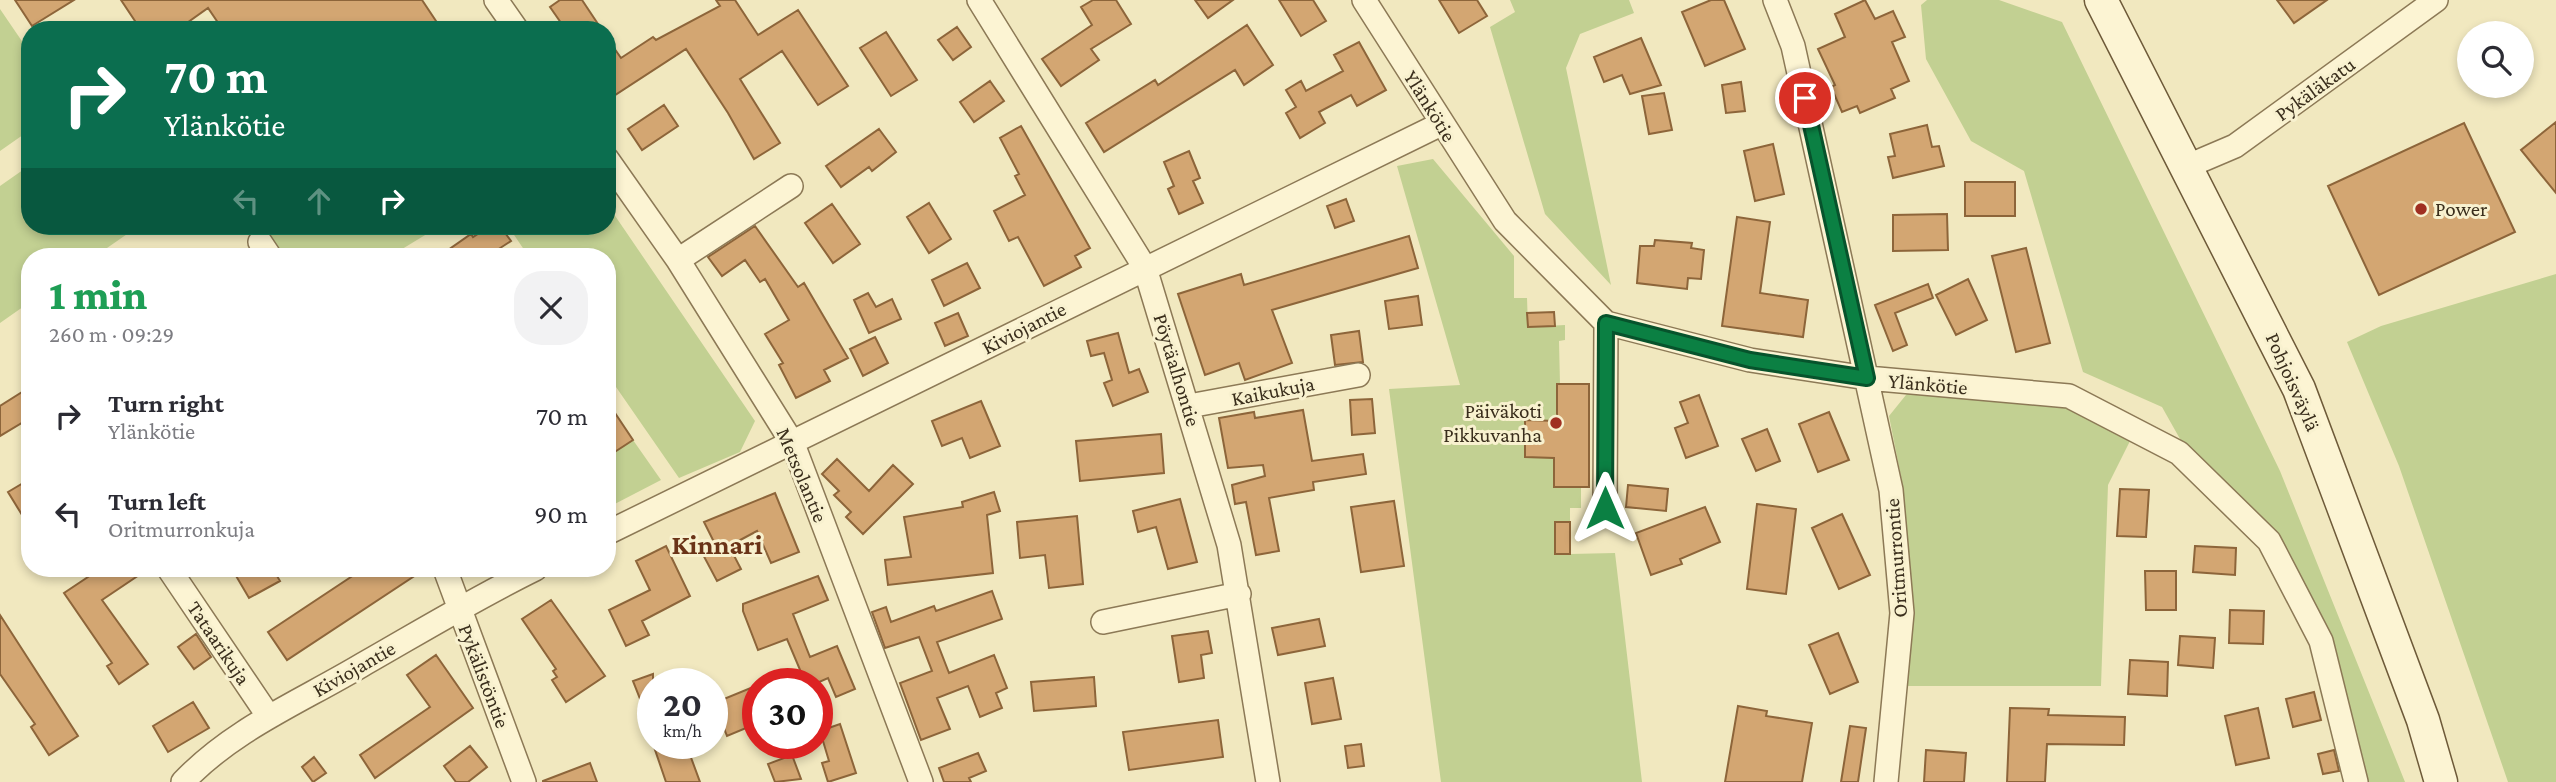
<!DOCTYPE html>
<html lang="en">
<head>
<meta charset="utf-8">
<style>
  :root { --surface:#fff; --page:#f2f2f3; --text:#2b2b33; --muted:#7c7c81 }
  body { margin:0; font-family:"Crimson Pro",serif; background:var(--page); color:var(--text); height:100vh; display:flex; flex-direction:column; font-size:26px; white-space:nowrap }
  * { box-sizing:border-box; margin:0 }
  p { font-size:23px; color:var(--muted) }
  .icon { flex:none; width:38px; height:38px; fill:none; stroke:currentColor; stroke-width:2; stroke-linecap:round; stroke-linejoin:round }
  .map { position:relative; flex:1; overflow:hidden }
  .sheet { position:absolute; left:21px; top:248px; width:595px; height:329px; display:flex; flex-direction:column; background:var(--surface); border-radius:28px; box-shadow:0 4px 10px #0003 }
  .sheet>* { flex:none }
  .guide { position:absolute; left:21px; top:21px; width:595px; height:214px; border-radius:28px; box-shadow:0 4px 10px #0003; background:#0b6e4f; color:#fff; overflow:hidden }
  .tools { position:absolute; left:2457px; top:21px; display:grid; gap:14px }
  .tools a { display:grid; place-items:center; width:77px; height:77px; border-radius:50%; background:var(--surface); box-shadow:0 4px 10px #0003; font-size:35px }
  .speed { position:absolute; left:637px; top:668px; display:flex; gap:14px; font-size:35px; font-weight:700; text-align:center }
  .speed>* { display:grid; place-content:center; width:91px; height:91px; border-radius:50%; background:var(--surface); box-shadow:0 4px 10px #0003; line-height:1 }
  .speed small { font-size:18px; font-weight:400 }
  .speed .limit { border:10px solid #d22; background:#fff; color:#111 }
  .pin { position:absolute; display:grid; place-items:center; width:60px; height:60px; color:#fff; margin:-30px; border:4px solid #fff; border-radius:50%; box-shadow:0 2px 7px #0007 }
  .me { position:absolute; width:77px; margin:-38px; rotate:0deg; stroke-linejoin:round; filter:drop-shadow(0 0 5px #0008) }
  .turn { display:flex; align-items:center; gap:24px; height:147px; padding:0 28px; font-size:32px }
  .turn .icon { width:91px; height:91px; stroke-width:2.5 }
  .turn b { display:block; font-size:49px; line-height:60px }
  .lanes { display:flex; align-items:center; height:66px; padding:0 28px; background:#0003; justify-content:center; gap:35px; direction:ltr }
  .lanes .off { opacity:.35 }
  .round { display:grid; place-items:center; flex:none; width:74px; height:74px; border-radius:28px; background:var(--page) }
  .overview { display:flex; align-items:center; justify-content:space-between; height:119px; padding:0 28px }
  h1 { font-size:42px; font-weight:800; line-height:52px; color:#1e9e55 }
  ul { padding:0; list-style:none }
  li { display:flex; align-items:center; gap:21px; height:98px; padding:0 28px }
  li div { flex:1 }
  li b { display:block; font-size:26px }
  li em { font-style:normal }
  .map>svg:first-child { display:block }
  .green { fill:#c2d092 }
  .building { fill:#d3a672; stroke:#8d653a; stroke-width:2 }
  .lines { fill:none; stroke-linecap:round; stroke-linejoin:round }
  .minor-casing { stroke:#8c7956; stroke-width:26 }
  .secondary-casing { stroke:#6e5a39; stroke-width:35 }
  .minor { stroke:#fcf4d3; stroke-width:23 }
  .secondary { stroke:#fcf4d3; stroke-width:32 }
  .route-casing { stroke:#07532c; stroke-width:18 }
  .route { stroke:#0b8043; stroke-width:12 }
  .poi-dot { fill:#a02f21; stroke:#f8f1cf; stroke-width:2.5 }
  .labels { text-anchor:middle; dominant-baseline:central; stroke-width:6; stroke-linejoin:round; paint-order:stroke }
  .street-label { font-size:21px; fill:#3a2e1c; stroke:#f8f1cf }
  .poi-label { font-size:21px; fill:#3a2e1c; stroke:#f8f1cf; text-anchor:start }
  .district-label { font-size:28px; font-weight:bold; fill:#6a3317; stroke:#f8f1cf }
</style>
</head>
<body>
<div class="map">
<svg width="2556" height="782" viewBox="0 0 2556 782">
  <rect width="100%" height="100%" fill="#f1e8bf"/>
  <path class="green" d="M 1510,0 L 1629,0 L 1634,13 L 1580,34 L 1566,68 L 1611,285 L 1545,214 L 1490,27 L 1515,12 Z
    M 1927,0 L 1999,0 L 2062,22 L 2280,471 L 2405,782 L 2368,782 L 2331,637 L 2184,446 L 2162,407 L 2083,372 L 2024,171 L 1971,141 L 1926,59 L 1921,5 Z
    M 0,9 L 30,53 L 30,130 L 0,151 Z
    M 1433,159 L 1514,256 L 1514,298 L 1527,298 L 1528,327 L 1565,325 L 1565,340 L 1559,341 L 1560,384 L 1557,385 L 1557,421 L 1525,421 L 1525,457 L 1554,458 L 1581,487 L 1581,508 L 1570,508 L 1570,554 L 1615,553 L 1642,782 L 1441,782 L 1389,389 L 1460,385 L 1397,166 Z
    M 30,165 L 30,226 L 130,226 L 133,230 L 94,257 L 30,257 L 30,302 L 0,323 L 0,186 Z
    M 607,204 L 755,421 L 740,452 L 679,478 L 607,374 L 607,257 L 529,257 L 508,226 L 607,226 Z
    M 256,226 L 440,226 L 389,257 L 278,257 Z
    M 2556,274 L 2556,782 L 2508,782 L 2399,466 L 2347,342 L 2381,326 Z
    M 1910,390 L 2067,402 L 2131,439 L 2108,485 L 2101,686 L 1907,686 L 1914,614 L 1903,487 L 1889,416 Z
    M 633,440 L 661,480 L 607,508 L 607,457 Z"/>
  <path class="building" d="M 15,0 L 74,0 L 32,26 Z
    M 121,0 L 422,0 L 442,30 L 322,30 L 317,23 L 308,30 L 223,30 L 208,8 L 177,30 L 141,30 Z
    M 560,0 L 582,0 L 602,30 L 566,30 L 550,7 Z
    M 716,0 L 735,0 L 758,35 L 798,10 L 848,86 L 818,105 L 782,51 L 740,79 L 780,143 L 754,159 L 728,113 L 686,49 L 612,97 L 607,89 L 607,38 L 621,58 L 653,37 L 656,40 L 720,6 Z
    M 1093,0 L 1116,0 L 1131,24 L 1091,49 L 1099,60 L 1061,86 L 1042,59 L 1092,25 L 1081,7 Z
    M 1195,0 L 1233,0 L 1208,18 Z
    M 1279,0 L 1313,0 L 1326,21 L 1301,36 Z
    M 1439,0 L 1477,0 L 1487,16 L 1459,33 Z
    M 1711,0 L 1724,0 L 1745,49 L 1705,66 L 1682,12 Z
    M 1865,0 L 1875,19 L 1893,11 L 1905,37 L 1892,42 L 1909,81 L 1891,89 L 1895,98 L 1860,113 L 1857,106 L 1842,112 L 1831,87 L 1835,85 L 1818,49 L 1845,37 L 1835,14 Z
    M 2277,0 L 2327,0 L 2294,23 Z
    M 1247,25 L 1273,65 L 1244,85 L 1235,70 L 1104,152 L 1086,123 L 1155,80 L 1158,85 Z
    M 957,27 L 971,47 L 953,60 L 938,40 Z
    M 886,32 L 917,80 L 891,96 L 860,48 Z
    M 1641,38 L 1661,85 L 1630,94 L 1622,75 L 1604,82 L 1594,57 Z
    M 1359,42 L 1386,90 L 1357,106 L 1351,95 L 1319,112 L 1325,123 L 1300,138 L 1286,113 L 1296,107 L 1286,90 L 1301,81 L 1306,91 L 1343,71 L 1334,55 Z
    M 990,81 L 1004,101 L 974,122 L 960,102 Z
    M 1741,82 L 1745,111 L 1726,113 L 1722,85 Z
    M 1664,93 L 1672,130 L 1649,134 L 1642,96 Z
    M 664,105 L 678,126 L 642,150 L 628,129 Z
    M 2556,122 L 2556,193 L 2521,150 Z
    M 2464,123 L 2515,232 L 2379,295 L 2328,186 Z
    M 1927,125 L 1932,147 L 1939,146 L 1944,166 L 1893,178 L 1888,157 L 1895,156 L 1890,134 Z
    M 1021,126 L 1090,248 L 1075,256 L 1081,267 L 1044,286 L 1018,237 L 1009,241 L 994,211 L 1025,195 L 1015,176 L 1019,174 L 1000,138 Z
    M 879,129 L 896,152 L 872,171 L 869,167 L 841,187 L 826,166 Z
    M 1773,144 L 1784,194 L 1755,201 L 1744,151 Z
    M 1189,151 L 1200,178 L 1193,181 L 1203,203 L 1179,214 L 1168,189 L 1174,186 L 1164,162 Z
    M 1965,182 L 2015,182 L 2015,216 L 1965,216 Z
    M 1346,199 L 1354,221 L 1335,228 L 1327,206 Z
    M 929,203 L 951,239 L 929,253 L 907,217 Z
    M 832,204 L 860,244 L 833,263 L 805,223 Z
    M 1947,214 L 1948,250 L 1893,251 L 1893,215 Z
    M 1737,217 L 1770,222 L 1760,293 L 1808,300 L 1803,337 L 1722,326 Z
    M 490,226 L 500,226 L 511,241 L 491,254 L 488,250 L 477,257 L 438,257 L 471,234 L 473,237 Z
    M 755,226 L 798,287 L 804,283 L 848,358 L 824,370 L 830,381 L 796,398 L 779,365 L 783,363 L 765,334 L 789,320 L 765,279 L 760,282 L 745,260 L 722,276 L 708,257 Z
    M 1409,236 L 1418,268 L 1272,310 L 1292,363 L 1245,380 L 1239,363 L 1205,375 L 1178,294 L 1241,274 L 1244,285 Z
    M 1655,240 L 1692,243 L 1691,248 L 1704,250 L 1701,279 L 1688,278 L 1687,289 L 1637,283 L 1640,246 L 1654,246 Z
    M 2026,248 L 2050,343 L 2016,352 L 1992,256 Z
    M 967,263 L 980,288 L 944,306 L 932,280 Z
    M 1968,279 L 1987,320 L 1956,335 L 1936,295 Z
    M 1928,284 L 1933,298 L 1895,313 L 1907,345 L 1893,351 L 1875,305 Z
    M 868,293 L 876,307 L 892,299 L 901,319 L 869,333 L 854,300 Z
    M 1418,296 L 1422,325 L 1389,329 L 1385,301 Z
    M 1554,312 L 1555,326 L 1528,327 L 1527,313 Z
    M 958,313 L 968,336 L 945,346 L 935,323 Z
    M 1359,331 L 1363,362 L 1335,365 L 1331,335 Z
    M 1118,333 L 1129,373 L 1139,369 L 1148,392 L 1113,406 L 1104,383 L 1112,380 L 1104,353 L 1091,356 L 1087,341 Z
    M 875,337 L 888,363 L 863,376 L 850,349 Z
    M 1557,384 L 1589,384 L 1589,487 L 1554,487 L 1554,458 L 1525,457 L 1525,420 L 1557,421 Z
    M 30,387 L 30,418 L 0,436 L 0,406 Z
    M 1699,395 L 1718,446 L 1686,458 L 1675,428 L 1688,423 L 1680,402 Z
    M 1372,399 L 1375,433 L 1352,435 L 1350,400 Z
    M 607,401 L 633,440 L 607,457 Z
    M 981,401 L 1000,446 L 970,458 L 962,438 L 942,446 L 932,421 Z
    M 1303,410 L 1312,461 L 1363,454 L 1366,474 L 1313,482 L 1314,490 L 1269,498 L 1279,551 L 1256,555 L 1246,502 L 1235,504 L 1232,485 L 1265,476 L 1263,465 L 1228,468 L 1219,418 L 1254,412 L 1255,418 Z
    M 1829,412 L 1849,460 L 1818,472 L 1799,424 Z
    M 1767,429 L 1780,461 L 1756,471 L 1742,439 Z
    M 1161,434 L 1164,473 L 1080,481 L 1076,441 Z
    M 837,459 L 869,491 L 893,465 L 913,484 L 863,534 L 846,517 L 851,512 L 834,495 L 839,491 L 822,474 Z
    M 30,479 L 30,528 L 8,492 Z
    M 1628,485 L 1668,489 L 1666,511 L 1626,507 Z
    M 2120,489 L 2149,490 L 2146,537 L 2117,536 Z
    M 994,492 L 1000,511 L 987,515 L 993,573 L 888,585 L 885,560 L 911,557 L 904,517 L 963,507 L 962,502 Z
    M 775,493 L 799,552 L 771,563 L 757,531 L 729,546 L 741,569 L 717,581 L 700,549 L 714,542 L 704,522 Z
    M 1180,499 L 1197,562 L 1168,569 L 1156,527 L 1138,532 L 1133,511 Z
    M 1394,501 L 1404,566 L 1361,572 L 1351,507 Z
    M 1757,504 L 1796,509 L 1786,594 L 1747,589 Z
    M 1705,507 L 1720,542 L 1680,559 L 1682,564 L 1651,575 L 1636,533 Z
    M 1842,514 L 1870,575 L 1839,589 L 1812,528 Z
    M 1077,516 L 1083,584 L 1049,588 L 1045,555 L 1020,558 L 1017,522 Z
    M 1555,522 L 1570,522 L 1570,554 L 1555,554 Z
    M 666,546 L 690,596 L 642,621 L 649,635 L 626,646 L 609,610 L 650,590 L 636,561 Z
    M 2195,546 L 2236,548 L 2235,575 L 2193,572 Z
    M 100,569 L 148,569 L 102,600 L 148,664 L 119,684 L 107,666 L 112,663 L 64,593 Z
    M 232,569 L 273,569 L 280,581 L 249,598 Z
    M 363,569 L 425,569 L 287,660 L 268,632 Z
    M 2145,571 L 2176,571 L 2176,610 L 2146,610 Z
    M 818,576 L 828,600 L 793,614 L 810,657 L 837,646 L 855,689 L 836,697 L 828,678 L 819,682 L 823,690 L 817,692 L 817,684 L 806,684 L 787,639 L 758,650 L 743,611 L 743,604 Z
    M 992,591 L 1002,619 L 937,642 L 949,673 L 994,655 L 1007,688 L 996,693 L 1002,708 L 980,717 L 968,686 L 937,698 L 950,729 L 921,740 L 900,683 L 932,671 L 919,637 L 885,648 L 872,612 L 886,607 L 891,622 L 934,606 L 936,611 Z
    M 551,600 L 605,676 L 566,702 L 552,680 L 557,677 L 553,671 L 556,669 L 522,619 Z
    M 2230,610 L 2264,611 L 2263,644 L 2229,643 Z
    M 0,615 L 78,736 L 49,755 L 31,727 L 35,724 L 0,674 Z
    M 1319,619 L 1325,646 L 1278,655 L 1272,628 Z
    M 1208,631 L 1212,653 L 1201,655 L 1204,678 L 1179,682 L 1172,636 Z
    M 1838,633 L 1858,682 L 1830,694 L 1809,645 Z
    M 196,634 L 211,657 L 194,669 L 178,647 Z
    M 2180,636 L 2215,638 L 2213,668 L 2178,665 Z
    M 436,655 L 473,708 L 375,778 L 360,755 L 430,707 L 407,675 Z
    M 2130,660 L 2168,662 L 2167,696 L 2128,694 Z
    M 653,674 L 653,729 L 652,729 L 633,681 Z
    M 1094,677 L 1096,706 L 1034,711 L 1031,682 Z
    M 1333,678 L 1341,719 L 1312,724 L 1305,683 Z
    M 758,685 L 758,723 L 727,736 L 714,703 Z
    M 2314,692 L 2321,720 L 2293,727 L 2286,699 Z
    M 193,702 L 209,728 L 168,752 L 153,726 Z
    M 1738,706 L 1767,711 L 1766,716 L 1812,723 L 1802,782 L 1725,782 Z
    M 2010,708 L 2049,709 L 2048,715 L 2125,717 L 2124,745 L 2047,744 L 2045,782 L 2007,782 Z
    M 2258,708 L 2269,758 L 2236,765 L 2225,716 Z
    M 1218,720 L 1223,757 L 1129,770 L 1123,732 Z
    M 840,724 L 856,773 L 828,782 L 822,763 L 829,761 L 820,731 Z
    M 1850,726 L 1866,728 L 1858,782 L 1841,782 Z
    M 653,744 L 686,744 L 700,782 L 666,782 Z
    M 1361,744 L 1364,766 L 1348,768 L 1345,746 Z
    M 470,746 L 487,767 L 468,782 L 456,782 L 444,766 Z
    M 1926,750 L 1966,753 L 1964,782 L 1924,782 Z
    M 2334,750 L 2339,771 L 2323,774 L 2318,754 Z
    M 978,753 L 986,771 L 969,778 L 971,782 L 944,782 L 939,768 Z
    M 792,755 L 801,779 L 775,782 L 768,764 Z
    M 314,757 L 326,773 L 313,782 L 302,767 Z
    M 590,763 L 597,782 L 543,782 L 543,781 Z"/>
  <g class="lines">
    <g class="minor-casing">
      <path id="minor" d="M 496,0 L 517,30
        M 979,0 L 1145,268 L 1229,545 L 1268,782
        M 1364,0 L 1505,221 L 1606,323 L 1750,360 L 1867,378 L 2069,396 L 2179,453 L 2269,541 L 2321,641 L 2356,782
        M 1775,0 L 1793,46 L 1891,490 L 1902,613 L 1886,782
        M 607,159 L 678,260 L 793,444 L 921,782
        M 2188,166 L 2235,146 L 2436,0
        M 260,242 L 270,257
        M 678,260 L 791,186
        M 1189,406 L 1358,375
        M 1605,508 L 1606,323
        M 607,533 L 1441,124
        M 169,569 L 269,717
        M 445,569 L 524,782
        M 1103,622 L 1239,594
        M 183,782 C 233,729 300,702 362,665 C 420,632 474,599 535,569"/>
    </g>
    <g class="secondary-casing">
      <path id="secondary" d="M 2101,0 L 2299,389 L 2423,720 L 2441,782"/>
    </g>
    <use href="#minor" class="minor"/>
    <use href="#secondary" class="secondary"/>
  </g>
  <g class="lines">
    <g class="route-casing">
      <path id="route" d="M 1605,508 L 1606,323 L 1750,360 L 1867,378 L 1805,98"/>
    </g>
    <use href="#route" class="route"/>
  </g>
  <g class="poi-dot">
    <circle cx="2421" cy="209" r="7"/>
    <circle cx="1556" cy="423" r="7"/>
  </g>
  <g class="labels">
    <g class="street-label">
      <text transform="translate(2315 89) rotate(-36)">Pykäläkatu</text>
      <text transform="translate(1430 106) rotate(58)">Ylänkötie</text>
      <text transform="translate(1024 328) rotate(-27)">Kiviojantie</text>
      <text transform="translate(1177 370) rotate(73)">Pöytäalhontie</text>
      <text transform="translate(2293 382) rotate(66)">Pohjoisväylä</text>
      <text transform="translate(1928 384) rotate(5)">Ylänkötie</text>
      <text transform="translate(1273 391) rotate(-11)">Kaikukuja</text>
      <text transform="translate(802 475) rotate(67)">Metsolantie</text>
      <text transform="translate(1896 558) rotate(-94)">Oritmurrontie</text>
      <text transform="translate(219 643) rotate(56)">Tataarikuja</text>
      <text transform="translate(354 669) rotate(-30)">Kiviojantie</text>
      <text transform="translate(484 676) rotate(69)">Pykälistöntie</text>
    </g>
    <g class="poi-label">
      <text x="2435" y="209">Power</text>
      <text x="1542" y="411" text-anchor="end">Päiväkoti<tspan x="1542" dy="24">Pikkuvanha</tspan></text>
    </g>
    <g class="district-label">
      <text x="717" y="544">Kinnari</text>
    </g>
  </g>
</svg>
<div class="tools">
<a><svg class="icon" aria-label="search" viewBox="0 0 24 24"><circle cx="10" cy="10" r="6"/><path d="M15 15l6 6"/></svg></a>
</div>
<div class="speed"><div>20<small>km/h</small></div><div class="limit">30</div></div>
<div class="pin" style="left:1805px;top:98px;background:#d93025"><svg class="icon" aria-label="arrive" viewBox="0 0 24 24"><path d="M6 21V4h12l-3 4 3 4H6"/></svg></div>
<svg class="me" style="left:1605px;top:508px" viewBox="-20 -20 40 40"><path d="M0-17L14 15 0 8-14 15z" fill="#0b8043" stroke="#fff" stroke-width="4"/></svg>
<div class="guide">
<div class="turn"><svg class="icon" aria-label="right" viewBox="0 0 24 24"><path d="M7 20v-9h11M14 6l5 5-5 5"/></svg><div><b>70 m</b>Ylänkötie</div></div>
<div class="lanes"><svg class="icon off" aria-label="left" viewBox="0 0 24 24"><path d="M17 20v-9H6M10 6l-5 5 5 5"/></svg><svg class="icon off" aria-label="ahead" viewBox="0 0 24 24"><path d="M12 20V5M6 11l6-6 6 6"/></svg><svg class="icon" aria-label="right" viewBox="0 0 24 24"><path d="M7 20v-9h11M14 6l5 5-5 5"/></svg></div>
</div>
<section class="sheet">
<div class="overview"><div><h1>1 min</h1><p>260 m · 09:29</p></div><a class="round"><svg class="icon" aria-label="close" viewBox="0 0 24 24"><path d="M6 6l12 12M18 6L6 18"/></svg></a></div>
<ul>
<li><svg class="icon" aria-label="right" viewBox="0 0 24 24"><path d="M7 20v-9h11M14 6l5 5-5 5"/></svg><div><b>Turn right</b><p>Ylänkötie</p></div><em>70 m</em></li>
<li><svg class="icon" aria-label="left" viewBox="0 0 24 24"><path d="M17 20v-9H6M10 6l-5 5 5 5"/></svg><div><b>Turn left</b><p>Oritmurronkuja</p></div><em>90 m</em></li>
</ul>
</section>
</div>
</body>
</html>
